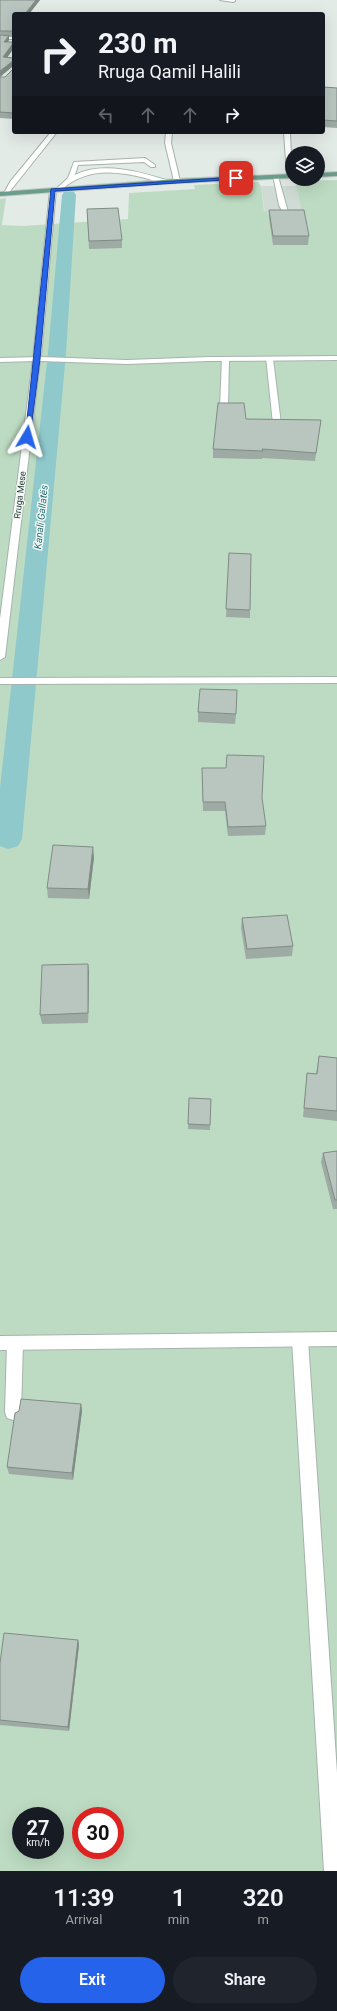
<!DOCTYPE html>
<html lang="en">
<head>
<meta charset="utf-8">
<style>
  :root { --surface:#171b24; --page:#20242c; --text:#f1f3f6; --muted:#9ea1a6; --accent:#2563eb }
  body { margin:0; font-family:Roboto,sans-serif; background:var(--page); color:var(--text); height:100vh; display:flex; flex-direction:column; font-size:15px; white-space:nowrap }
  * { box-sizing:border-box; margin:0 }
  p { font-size:13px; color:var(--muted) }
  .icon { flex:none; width:22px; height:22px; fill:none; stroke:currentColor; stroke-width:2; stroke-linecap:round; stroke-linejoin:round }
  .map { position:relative; height:1871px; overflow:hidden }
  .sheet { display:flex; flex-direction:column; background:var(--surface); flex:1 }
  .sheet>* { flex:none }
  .guide { position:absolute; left:12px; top:12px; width:313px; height:122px; border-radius:4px; box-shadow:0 4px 16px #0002; background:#171b24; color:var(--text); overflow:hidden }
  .controls { position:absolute; left:285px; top:146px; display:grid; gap:8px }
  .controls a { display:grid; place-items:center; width:40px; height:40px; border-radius:50%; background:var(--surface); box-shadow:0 4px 16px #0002; font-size:20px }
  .speed { position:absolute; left:12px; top:1807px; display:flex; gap:8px; font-size:20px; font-weight:700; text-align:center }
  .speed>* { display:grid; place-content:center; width:52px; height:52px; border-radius:50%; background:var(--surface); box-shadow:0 4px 16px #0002; line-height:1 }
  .speed small { font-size:10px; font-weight:400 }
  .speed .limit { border:6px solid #d22; background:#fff; color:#111 }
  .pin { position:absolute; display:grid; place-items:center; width:34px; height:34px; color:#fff; margin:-17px; border-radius:8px; box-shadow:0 2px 6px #0006 }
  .me { position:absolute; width:44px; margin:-22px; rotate:7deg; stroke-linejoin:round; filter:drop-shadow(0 0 3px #0008) }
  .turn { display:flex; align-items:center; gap:14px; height:84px; padding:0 20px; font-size:18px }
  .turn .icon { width:52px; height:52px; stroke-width:2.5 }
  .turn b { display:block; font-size:28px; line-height:34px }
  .lanes { display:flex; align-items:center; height:38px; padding:0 20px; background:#0003; justify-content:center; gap:20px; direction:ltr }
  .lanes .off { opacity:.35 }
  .eta { display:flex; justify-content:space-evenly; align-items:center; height:68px; text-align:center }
  .eta b { font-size:24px; font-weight:600; line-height:28px }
  .primary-button { display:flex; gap:8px; margin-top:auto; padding:8px 20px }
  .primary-button a { flex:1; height:46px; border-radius:24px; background:var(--accent); color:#fff; font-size:16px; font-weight:600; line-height:46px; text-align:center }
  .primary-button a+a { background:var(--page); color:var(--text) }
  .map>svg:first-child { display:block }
  .built { fill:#d1dbd5 }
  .green { fill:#bddbc2; fill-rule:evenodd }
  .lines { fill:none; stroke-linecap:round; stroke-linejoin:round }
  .canal { fill:#8fc9cc; fill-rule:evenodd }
  .service-casing { stroke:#a6b3ad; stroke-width:2 }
  .minor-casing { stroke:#a6b3ad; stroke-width:2 }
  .primary-casing { stroke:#c2c8c6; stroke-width:2 }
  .service { fill:#fff; fill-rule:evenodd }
  .minor { fill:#fff; fill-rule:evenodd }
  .primary { fill:#6b9d8b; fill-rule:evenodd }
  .wall { fill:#9eaaa4 }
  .shaded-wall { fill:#818b86 }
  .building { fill:#b8c6bf; stroke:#818b86 }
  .route { fill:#2563eb; stroke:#184099 }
  .labels { text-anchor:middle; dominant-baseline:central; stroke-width:3; stroke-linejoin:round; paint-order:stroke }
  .far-street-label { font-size:9px; fill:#243b33; stroke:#f3f8f5 }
  .far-water-label { font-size:10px; font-style:italic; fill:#236d72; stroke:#f3f8f5 }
</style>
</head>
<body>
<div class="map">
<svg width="337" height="1871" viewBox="0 0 337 1871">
  <rect width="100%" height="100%" fill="#e3ebe7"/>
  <path class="built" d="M 261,186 L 296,186 L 317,280 L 270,247 Z"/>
  <path class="green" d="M 337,180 L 337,1871 L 0,1871 L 0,199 L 6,198 L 2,225 L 23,226 L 128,219 L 129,193 L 195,189 L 194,185 L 258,182 L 261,186 L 264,211 L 301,209 L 295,181 ZM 21,1816 L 55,1816 L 55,1850 L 21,1850 ZM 81,1816 L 115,1816 L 115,1850 L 81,1850 Z"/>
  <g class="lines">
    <path class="canal" d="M 69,191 L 74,192 L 76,195 L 66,353 L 22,839 L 18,846 L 8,849 L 0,846 L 0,788 L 48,353 L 62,195 L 64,192 Z"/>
    <g class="service-casing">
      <path id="service" d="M 51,132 L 57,132 L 7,195 L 3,195 L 10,182 Z
        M 166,132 L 172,132 L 171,143 L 180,181 L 177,183 L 174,181 L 165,143 Z
        M 284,132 L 290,132 L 292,177 L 290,178 L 287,176 Z
        M 145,158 L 155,165 L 155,167 L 151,167 L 144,162 L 78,165 L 75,175 C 103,161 141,172 169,181 L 169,183 C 162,184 152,180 145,178 C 113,170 85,168 60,191 L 55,190 L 68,178 L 74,162 Z
        M 273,175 L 278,176 L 288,212 L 300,214 L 300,216 L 283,213 L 279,205 Z
        M 40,357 L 40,361 L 37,361 L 0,362 L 0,358 Z
        M 222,357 L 229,359 L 228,408 L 224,410 L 220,408 Z
        M 266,357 L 273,359 L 281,424 L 277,426 L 273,424 Z
        M 300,1333 L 305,1335 L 308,1340 L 337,1773 L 337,1871 L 324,1871 L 292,1340 L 295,1335 Z
        M 15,1336 L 20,1338 L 23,1343 L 21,1412 L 19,1418 L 13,1420 L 7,1418 L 5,1412 L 7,1343 L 10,1338 Z"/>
    </g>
    <g class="minor-casing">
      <path id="minor" d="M 220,0 L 235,0 L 235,1 L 233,2 Z
        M 0,37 L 14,37 L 14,39 L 0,39 Z
        M 53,188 L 56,190 L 41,357 L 127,360 L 209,357 L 337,356 L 337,360 L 209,361 L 127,364 L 40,361 L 5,657 L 0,660 L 0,619 L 33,359 L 50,190 Z
        M 337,677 L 337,683 L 0,684 L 0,678 Z
        M 337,1332 L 337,1346 L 0,1350 L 0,1336 Z"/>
    </g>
    <g class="primary-casing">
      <path id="primary" d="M 337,172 L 337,176 L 318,177 L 318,173 Z
        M 292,174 L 292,178 L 177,183 L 0,196 L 0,192 L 177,179 Z"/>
    </g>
    <use href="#service" class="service"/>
    <use href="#minor" class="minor"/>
    <use href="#primary" class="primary"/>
  </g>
  <path class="wall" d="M 0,0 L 40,0 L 29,14 L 14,14 L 14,34 L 13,36 L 9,36 L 9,40 L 8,42 L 14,42 L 14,48 L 7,57 L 14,58 L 14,66 L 13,66 L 0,77 L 5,77 L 14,68 L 14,119 L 0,118 Z
    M 323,87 L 337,88 L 337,128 L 323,127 Z
    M 87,209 L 122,240 L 122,248 L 89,249 Z
    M 269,210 L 309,236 L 308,245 L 273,245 L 269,218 Z
    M 246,419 L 321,420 L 315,461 L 262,458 L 262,459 L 213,458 L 213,449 Z
    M 229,553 L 250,610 L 250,618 L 226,617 Z
    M 198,712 L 236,714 L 235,724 L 198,722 Z
    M 202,768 L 266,826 L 265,835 L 228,836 L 225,811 L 203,811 Z
    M 94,857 L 89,899 L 48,898 L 47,888 Z
    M 242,918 L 293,946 L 292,956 L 246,959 L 241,928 Z
    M 88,964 L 89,973 L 88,1023 L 42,1024 L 40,1015 Z
    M 319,1056 L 337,1058 L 337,1121 L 303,1117 L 307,1073 L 316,1074 Z
    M 189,1098 L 211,1099 L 210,1130 L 188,1129 Z
    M 337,1151 L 337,1209 L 333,1209 L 321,1162 L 323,1153 Z
    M 81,1404 L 82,1411 L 73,1480 L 9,1474 L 7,1467 Z
    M 78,1640 L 79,1645 L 69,1731 L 0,1725 L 0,1663 Z"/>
  <path class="shaded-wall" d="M 36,0 L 40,0 L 29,14 L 25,14 Z
    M 14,29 L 14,34 L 13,36 L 13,31 Z
    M 9,36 L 9,40 L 5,47 L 4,42 Z
    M 14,42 L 14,48 L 4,62 L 3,57 Z
    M 13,61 L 13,66 L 0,77 L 0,71 Z
    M 93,847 L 94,857 L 89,899 L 88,889 Z
    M 88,964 L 89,973 L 88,1023 Z
    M 81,1404 L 82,1411 L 73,1480 L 72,1473 Z
    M 78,1640 L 79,1645 L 69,1731 L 68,1727 Z"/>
  <path class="building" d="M 0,0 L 36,0 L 25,14 L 14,14 L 14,29 L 13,31 L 0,31 Z
    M 0,35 L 9,36 L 4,42 L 14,42 L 3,57 L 14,58 L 14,61 L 13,61 L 0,71 Z
    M 14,68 L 14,113 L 0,112 L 0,77 L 5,77 Z
    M 323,87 L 337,88 L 337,121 L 323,120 Z
    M 118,208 L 122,240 L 89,241 L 87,209 Z
    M 269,210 L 304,210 L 309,236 L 273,236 Z
    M 218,403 L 244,403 L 246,419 L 321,420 L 316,453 L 262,449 L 263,451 L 213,449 Z
    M 229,553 L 251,554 L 250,610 L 226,609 Z
    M 200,689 L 237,690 L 236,714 L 198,712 Z
    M 227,755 L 264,756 L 262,798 L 266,826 L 228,827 L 225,802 L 203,802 L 202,768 L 226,768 Z
    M 53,845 L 93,847 L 88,889 L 47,888 Z
    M 287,915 L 293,946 L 247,949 L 242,918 Z
    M 88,964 L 88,1013 L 40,1015 L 42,965 Z
    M 319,1056 L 337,1058 L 337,1111 L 304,1108 L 307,1073 L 317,1074 Z
    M 189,1098 L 211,1099 L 210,1125 L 188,1124 Z
    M 337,1151 L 337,1200 L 335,1200 L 323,1153 Z
    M 21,1399 L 81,1404 L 72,1473 L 7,1467 L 15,1413 L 19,1411 Z
    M 4,1633 L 78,1640 L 68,1727 L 0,1720 L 0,1663 Z"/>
  <path class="route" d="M 236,177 L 238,179 L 55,191 L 40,359 L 30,437 L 25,439 L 51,189 Z"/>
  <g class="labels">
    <g class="far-street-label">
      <text transform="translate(20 495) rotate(-83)">Rruga Mese</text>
    </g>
    <g class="far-water-label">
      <text transform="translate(41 517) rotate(-84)">Kanali Gallatës</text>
    </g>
  </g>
</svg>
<div class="controls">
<a><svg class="icon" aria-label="layers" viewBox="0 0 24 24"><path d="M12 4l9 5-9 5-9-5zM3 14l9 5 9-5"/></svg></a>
</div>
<div class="speed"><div>27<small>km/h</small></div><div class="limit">30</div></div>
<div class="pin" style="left:236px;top:178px;background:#d93025"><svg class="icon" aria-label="arrive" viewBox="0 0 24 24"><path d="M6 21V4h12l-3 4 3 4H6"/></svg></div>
<svg class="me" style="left:27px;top:437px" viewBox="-20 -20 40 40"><path d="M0-17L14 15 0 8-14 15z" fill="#2563eb" stroke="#fff" stroke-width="4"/></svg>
<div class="guide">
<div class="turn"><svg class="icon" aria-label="right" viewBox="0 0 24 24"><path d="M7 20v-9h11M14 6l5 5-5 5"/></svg><div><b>230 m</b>Rruga Qamil Halili</div></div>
<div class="lanes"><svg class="icon off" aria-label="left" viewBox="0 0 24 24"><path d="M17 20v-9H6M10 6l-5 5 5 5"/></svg><svg class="icon off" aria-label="ahead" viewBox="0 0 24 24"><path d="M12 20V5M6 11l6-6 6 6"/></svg><svg class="icon off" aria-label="ahead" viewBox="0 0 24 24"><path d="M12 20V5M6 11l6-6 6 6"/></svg><svg class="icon" aria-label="right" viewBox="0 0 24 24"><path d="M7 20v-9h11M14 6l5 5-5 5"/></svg></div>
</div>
</div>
<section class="sheet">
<div class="eta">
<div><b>11:39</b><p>Arrival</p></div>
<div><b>1</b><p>min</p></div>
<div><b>320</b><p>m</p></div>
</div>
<div class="primary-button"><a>Exit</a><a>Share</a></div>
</section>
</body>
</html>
